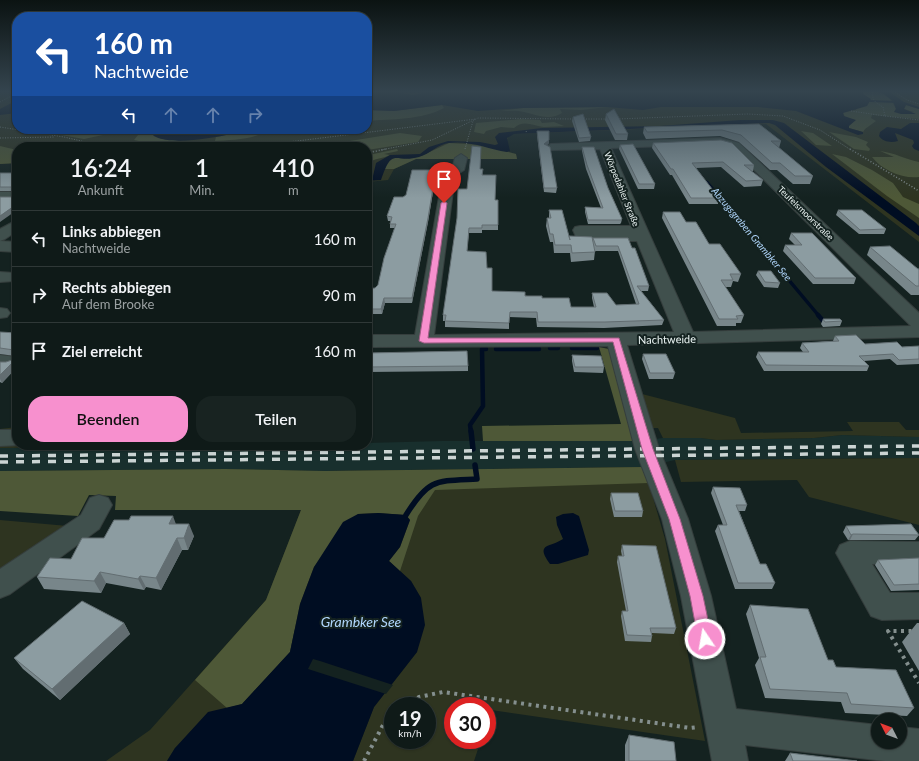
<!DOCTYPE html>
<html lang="de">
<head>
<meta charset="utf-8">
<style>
  :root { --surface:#0f1a18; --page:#182321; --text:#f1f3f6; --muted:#9ba1a2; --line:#2f3837; --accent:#f790ce }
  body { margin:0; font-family:Lato,sans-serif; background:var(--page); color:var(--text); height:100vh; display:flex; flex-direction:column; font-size:15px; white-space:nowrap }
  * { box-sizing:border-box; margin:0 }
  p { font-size:13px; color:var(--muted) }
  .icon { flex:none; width:22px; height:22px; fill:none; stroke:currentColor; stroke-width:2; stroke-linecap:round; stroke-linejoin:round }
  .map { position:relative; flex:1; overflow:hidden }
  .panel { position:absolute; left:12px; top:142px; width:360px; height:308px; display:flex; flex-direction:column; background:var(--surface); border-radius:16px; box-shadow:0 1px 3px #0004,0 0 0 1px var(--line) }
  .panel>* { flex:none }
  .banner { position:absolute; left:12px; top:12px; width:360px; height:122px; border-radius:16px; box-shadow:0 1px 3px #0004,0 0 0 1px var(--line); background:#1a4fa0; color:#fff; overflow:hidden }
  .needle { width:26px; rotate:312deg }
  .fabs { position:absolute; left:871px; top:713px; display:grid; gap:8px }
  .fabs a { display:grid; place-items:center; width:36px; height:36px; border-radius:50%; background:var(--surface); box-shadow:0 1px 3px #0004,0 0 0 1px var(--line); font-size:20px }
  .speed { position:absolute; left:384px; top:697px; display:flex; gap:8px; font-size:20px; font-weight:700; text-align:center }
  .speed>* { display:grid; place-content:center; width:52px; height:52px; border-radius:50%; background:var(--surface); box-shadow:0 1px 3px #0004,0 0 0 1px var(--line); line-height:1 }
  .speed small { font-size:10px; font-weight:400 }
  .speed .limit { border:6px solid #d22; background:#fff; color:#111 }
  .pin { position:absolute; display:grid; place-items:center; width:34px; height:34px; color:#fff; margin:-41px -17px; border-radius:50% 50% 50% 0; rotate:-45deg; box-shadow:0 0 4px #0007 }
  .pin .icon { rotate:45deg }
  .me { position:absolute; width:44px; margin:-22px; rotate:348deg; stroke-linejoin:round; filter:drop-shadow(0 0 3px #0008) }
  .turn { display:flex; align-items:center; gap:14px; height:84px; padding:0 16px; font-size:18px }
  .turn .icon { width:52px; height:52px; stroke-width:2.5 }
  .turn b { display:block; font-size:28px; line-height:34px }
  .lanes { display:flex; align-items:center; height:38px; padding:0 16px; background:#0003; justify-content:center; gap:20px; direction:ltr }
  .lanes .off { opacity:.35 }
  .eta { display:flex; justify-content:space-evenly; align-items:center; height:68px; text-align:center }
  .eta b { font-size:24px; font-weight:600; line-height:28px }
  .button { display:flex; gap:8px; margin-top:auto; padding:8px 16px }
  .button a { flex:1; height:46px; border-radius:16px; background:var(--accent); color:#111; font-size:16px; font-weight:600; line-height:46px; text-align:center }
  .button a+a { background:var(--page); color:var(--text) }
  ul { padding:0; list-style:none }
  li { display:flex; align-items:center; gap:12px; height:56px; padding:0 16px; border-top:1px solid var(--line) }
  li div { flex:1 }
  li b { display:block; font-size:15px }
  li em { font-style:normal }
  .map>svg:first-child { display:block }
  .built { fill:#182f2d }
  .green { fill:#2e3420; fill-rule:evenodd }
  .forest { fill:#4e5837 }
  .water { fill:#000d22 }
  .pier { fill:#142220 }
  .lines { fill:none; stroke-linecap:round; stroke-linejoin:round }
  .stream-far4 { stroke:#000d22; stroke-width:2 }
  .stream-far3 { stroke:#000d22; stroke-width:3 }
  .stream-far2 { stroke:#000d22; stroke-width:3.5 }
  .stream-far1 { stroke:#000d22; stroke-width:4.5 }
  .stream { stroke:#000d22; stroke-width:5.5 }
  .minor-casing { stroke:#353e3d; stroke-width:2 }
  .path-far2 { stroke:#848f8e; stroke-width:1; stroke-dasharray:1 1.5; stroke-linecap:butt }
  .path-far1 { stroke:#848f8e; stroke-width:1.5; stroke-dasharray:1 2; stroke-linecap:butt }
  .path { stroke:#848f8e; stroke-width:4; stroke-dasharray:3 4.5; stroke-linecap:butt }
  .minor { fill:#40504d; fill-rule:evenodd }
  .rail { stroke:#cbd4d3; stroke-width:3.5; stroke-dasharray:8 8; stroke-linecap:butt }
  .wall { fill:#78868a }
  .shaded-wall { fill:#626d71 }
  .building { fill:#8c9ca1; stroke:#626d71 }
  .route { fill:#f790ce; stroke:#a15e86 }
  .labels { text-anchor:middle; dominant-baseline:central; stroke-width:4; stroke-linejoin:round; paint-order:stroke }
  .far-street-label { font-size:9px; fill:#ecf5f4; stroke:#142220 }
  .far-water-label { font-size:10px; font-style:italic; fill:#b1d7fd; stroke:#142220 }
  .street-label { font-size:11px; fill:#ecf5f4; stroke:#142220 }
  .near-water-label { font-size:14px; font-style:italic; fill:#b1d7fd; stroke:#142220 }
</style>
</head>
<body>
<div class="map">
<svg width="919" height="761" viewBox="0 0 919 761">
  <rect width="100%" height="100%" fill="#142220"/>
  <path class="built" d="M 842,435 L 919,437 L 919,458 L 675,460 L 644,467 L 325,471 L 225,469 L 0,471 L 0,448 L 106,447 L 108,445 L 121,447 L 367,445 L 367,443 L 442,441 L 639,441 L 663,438 L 701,438 L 716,440 L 814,438 Z"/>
  <path class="green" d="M 0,91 L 17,91 L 17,129 L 367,129 L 367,91 L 916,91 L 919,93 L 919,242 L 766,124 L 514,134 L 509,135 L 506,142 L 509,152 L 516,154 L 517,159 L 416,159 L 394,169 L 388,180 L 367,182 L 367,147 L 17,147 L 17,163 L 0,164 Z
    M 642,394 L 735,418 L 741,433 L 853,431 L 847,422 L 899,422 L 906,430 L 919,430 L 919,437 L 842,435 L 814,438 L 716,440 L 701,438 L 663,438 L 658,428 L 653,428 Z
    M 17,427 L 17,445 L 108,445 L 106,447 L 0,448 L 0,429 Z
    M 919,458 L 919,525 L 809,497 L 797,480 L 681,482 L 675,460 Z
    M 644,467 L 665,539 L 705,741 L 491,710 L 487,722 L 487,706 L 453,706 L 453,740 L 481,740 L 474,761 L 353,761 L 374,707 L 417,652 L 421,598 L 411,581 L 389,561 L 405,515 L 378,513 L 242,704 L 175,748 L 167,761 L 106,761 L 150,730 L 266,600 L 301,510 L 325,471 ZM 393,706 L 427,706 L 427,740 L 393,740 Z
    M 0,520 L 68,526 L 0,572 Z"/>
  <path class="forest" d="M 863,91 C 879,91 889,93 896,109 L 894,112 L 914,112 L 904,109 L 906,105 L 919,109 L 919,119 L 872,115 L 871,118 L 876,121 L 865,129 L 863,132 L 849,128 L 843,112 L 856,110 Z
    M 442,105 L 444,108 C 422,120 391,119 367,121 L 367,110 L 394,111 Z
    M 607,107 L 581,110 L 560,109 L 562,113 C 550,121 537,115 524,112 C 517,110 509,111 501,111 L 523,108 Z
    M 521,119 L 540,120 L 542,123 L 554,122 L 564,126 C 557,126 551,127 544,127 C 534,126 523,119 514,128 L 501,127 L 486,131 L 484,134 L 474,132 L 476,123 Z
    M 26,129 L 75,129 L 102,133 L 103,135 L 84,139 Z
    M 236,129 L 268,129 C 257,140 230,140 215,141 L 216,137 L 231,134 L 232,131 Z
    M 801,131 L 813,133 L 832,146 L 816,145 Z
    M 152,132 L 151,134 L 166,140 L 184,139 L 158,145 L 134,140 L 138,135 Z
    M 829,132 L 856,137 L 868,142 L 866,145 L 870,149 L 869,151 L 854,149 Z
    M 400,133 L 422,136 L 418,142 L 367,150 L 367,147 L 312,147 Z
    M 449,143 L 482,145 L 516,154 L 517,159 L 416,159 L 394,169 L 384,169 L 386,163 L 394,158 L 421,156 Z
    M 0,146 L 17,150 L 17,163 L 0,164 Z
    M 397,149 L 398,151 L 384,154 L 390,155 C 383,159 373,158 367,164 L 369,155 Z
    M 880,151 C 896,153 904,159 919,162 L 919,177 C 902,179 882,170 872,157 L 894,157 Z
    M 832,154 L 846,157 L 872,170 L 893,183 L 903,197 L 919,204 L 919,218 L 887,196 Z
    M 599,347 L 609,349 L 639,441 L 483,441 L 482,426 L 621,424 Z
    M 644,467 L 649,483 L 435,490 L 418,516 L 400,571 L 389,561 L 400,547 L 410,520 L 406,515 L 378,513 L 358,514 L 314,567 L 300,604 L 290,652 L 242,704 L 227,708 L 195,680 L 266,600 L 301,510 L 115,510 L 116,496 L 89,495 L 78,516 L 0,511 L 0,471 L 225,469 L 325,471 Z"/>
  <path class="water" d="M 370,91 L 388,91 L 413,95 L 436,91 L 863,91 L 863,94 L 871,99 L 867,106 L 843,113 L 844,116 L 856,120 L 849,126 L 849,128 L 863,132 L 863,134 L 858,135 L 796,111 L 758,107 L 661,107 L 643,110 L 607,107 L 523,108 L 478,111 L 442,105 L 394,111 L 367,110 L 367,92 Z
    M 880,91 L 888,91 L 904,102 L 919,107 L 919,109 L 906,105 L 904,109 L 916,114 L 901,114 L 894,112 L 896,109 L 893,101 Z
    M 17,100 L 17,113 L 0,115 L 0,109 Z
    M 740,120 L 773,120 L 784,123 L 916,223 L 919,226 L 919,236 L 826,167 L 775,125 L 769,123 L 514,134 L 507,138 L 510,151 L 507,152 C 488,149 469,140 449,143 C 438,144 430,154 419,157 C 394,164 393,145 381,180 L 367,181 L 367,178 L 373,176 L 376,163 L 390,155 L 420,154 L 429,147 L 448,141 L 480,142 L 495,145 L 498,144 L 495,137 L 499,133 L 542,128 L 660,126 Z
    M 910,123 L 919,123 L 919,151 L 914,149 L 912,146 L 914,143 L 913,140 L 895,133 L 898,141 C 891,143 883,142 879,136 L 880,132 L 887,127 L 901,129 Z
    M 148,129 L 191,133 L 204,130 L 209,133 L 224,129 L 236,129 L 232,131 L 231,134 C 213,138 173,145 156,137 C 151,135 152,132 148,129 Z
    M 378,513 L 406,515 L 410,520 L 400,547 L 389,561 L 411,581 L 421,598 L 425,625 L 417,652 L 374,707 L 353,761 L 167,761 L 175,748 L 208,712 L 242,704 L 290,652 L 300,604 L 306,588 L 314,567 L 343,522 L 358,514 Z
    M 573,513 L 579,516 L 589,550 L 588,555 L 558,564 L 550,564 C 535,543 549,548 563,539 L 557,525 L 556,517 L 563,514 Z"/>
  <path class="pier" d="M 313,659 L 320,661 L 393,685 L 386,694 L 308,669 Z"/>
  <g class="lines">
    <path class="stream-far4" d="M 870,101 L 898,102"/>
    <path class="stream-far3" d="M 707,182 L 742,224"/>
    <path class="stream-far2" d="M 741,223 L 819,316"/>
    <path class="stream-far1" d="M 818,315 L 825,323
      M 550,348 L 558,348
      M 572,348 L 597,348
      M 496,349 L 539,349
      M 471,432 L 470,425 L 483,406 L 482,349 L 486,349"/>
    <path class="stream" d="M 471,431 L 473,449
      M 406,515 C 429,478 436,481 477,479 L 475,465"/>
    <g class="minor-casing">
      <path id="minor" d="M 720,138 L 739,143 L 919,313 L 919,337 L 627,345 L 659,449 L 688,519 L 711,596 L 736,709 L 878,725 L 878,742 L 900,742 L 900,727 L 919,729 L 919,761 L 885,761 L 745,745 L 748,761 L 712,761 L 681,596 L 662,519 L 635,449 L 608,346 L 367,347 L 367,335 L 415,335 L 443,174 L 452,168 L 455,158 L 461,154 L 467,158 L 464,170 L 455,176 L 434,335 L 674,332 L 637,241 L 582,241 L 577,239 L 573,230 L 575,227 L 580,226 L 631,226 L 600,149 L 551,150 L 545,147 L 551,144 ZM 720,144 L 731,147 L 911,326 L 693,332 L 611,148 Z
        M 0,192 L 17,192 L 17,200 L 0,200 Z
        M 17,220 L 17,231 L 5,239 L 0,241 L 0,229 Z
        M 0,241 L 17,242 L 17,252 L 0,251 Z
        M 0,272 L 14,273 L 16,277 L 14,281 L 0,282 Z
        M 0,308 L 7,309 L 10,313 L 7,317 L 0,318 Z
        M 0,355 L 16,357 L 17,364 L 9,367 L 0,367 Z
        M 0,430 L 17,430 L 17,445 L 20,445 L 0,446 Z
        M 99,495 L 108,498 L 112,505 L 99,529 L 10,594 L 0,598 L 0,569 L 81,515 L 90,498 Z
        M 850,541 L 919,542 L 919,562 L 872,564 L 890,593 L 919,593 L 919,619 L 882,620 L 871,616 L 836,553 L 840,545 Z"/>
    </g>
    <path class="path-far2" d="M 893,91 L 907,100 L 919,104
      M 0,102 L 17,93
      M 851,111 L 885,116 L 883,107 C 876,103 871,100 873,91
      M 885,116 L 919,120
      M 581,119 L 606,119
      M 617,119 L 748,114 L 783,116 L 820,130 L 851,150
      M 0,127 L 64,137 L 107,147
      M 526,131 L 527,133
      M 0,138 L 55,137
      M 213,147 L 297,141 L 476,119
      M 465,149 L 473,121
      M 381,150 L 432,140 L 478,118 L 574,119"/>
    <path class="path-far1" d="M 850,149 L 919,191
      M 367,153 L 386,149"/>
    <path class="path" d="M 919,631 L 888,631 L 919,683
      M 405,706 L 419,697 L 443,692 L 690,728 L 699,727
      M 364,761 L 383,725 L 393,714"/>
    <use href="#minor" class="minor"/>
    <path class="rail" d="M 0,456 L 919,446
      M 0,462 L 919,453"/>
  </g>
  <path class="wall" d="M 606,114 L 628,134 L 627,140 L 615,140 L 605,120 Z
    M 573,117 L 591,137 L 590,141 L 579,142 L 572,121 Z
    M 759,124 L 781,141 L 779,148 L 813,176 L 810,184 L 793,184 L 777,170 L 770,170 L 739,142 L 720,136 L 646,139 L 643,133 L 644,127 Z
    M 537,131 L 549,140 L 549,143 L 547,145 L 557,188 L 556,193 L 544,192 L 537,135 Z
    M 653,143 L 754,165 L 753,171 L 751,171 L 763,180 L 761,186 L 744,187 L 721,167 L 696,168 L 719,198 L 718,204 L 689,204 L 672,175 L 670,175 L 652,148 Z
    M 620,145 L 655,184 L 654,189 L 638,189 L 619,149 Z
    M 582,147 L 608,188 L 622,219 L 621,223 L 620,224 L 588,224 L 585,212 L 585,207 L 601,208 L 586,169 L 582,151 Z
    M 480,169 L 483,175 L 495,200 L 498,200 L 498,230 L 482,230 L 482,233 L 469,233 L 467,251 L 487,268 L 492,291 L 542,298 L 571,307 L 594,307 L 592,298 L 592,293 L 616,305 L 636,304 L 618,251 L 595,251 L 594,260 L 571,262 L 570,253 L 554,253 L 553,242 L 550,242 L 546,226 L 547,218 L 549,218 L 549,210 L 569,237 L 593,242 L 593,238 L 632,248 L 649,286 L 648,291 L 641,291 L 664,320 L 662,325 L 604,328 L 537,327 L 536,318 L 509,317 L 509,329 L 445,327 L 445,321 L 443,321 L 443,315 L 467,189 Z
    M 0,173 L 17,173 L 17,210 L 16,191 L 0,191 Z
    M 436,174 L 428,222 L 412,303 L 385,303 L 382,314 L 367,314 L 367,289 L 375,288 L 378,285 L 395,228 L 390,228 L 390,224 L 391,221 L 388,221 L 387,216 Z
    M 838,210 L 886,229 L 884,234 L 859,234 L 836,215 Z
    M 663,212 L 686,222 L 741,274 L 738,282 L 733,281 L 731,287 L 725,287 L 744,315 L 741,323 L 736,323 L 736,326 L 717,326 L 662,218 Z
    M 791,233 L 856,278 L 854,284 L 813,284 L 783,251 L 785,245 L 795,245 L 789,239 Z
    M 870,247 L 919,269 L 919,295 L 911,295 L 867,255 Z
    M 758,271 L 780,283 L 778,288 L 764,287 L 756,275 Z
    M 823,319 L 842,321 L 840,326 L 823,327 L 821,324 Z
    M 0,332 L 17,333 L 17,367 L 2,383 L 0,382 L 0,362 L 6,362 L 15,359 L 15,356 L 0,354 Z
    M 835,336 L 865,344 L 902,347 L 919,346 L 919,364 L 897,365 L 890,359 L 864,361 L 869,366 L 867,371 L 764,371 L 756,357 L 758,352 L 803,352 L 800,348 L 802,343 L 833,341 Z
    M 367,353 L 468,366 L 468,371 L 367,372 Z
    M 643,354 L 675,373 L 673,379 L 649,379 L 642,359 Z
    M 572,355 L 604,367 L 603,373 L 574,372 L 572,361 Z
    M 713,487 L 747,505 L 745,511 L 739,511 L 760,564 L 775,583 L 772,589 L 735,589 L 715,531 L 718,525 L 723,525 L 711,493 Z
    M 611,493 L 643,511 L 642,517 L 614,517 L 610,499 Z
    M 176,524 L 194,536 L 188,550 L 182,550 L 161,590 L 146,587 L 144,590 L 106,583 L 101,593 L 44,589 L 37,577 L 71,559 L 104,538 Z
    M 846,526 L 919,535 L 915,540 L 848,540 L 843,532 Z
    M 622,545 L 676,628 L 674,634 L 652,633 L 652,636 L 651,642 L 625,641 L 621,616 L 622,611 L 626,611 L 617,562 L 618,556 L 622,556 L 621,551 Z
    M 919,558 L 919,590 L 891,591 L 875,565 L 878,560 Z
    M 750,605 L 828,660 L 836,667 L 914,708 L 907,716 L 845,713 L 841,702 L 765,698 L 755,665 L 759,658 L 746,614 Z
    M 124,623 L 130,634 L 60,700 L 23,669 L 14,658 Z
    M 917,623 L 919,623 L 919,671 L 902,642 Z
    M 629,735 L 676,761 L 625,761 L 625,745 Z
    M 790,753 L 857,761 L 785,761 Z"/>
  <path class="shaded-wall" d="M 549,140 L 549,143 L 544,148 L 544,144 Z
    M 436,170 L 436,174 L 428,222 L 412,303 L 412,298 Z
    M 17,204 L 17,210 L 0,222 L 0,216 Z
    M 384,298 L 385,303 L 382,314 L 381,309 Z
    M 17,358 L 17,367 L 2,383 L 0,379 L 0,375 Z
    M 173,516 L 177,527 L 169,524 Z
    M 189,524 L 194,536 L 188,550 L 184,538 Z
    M 853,534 L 850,540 L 848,540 L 851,535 Z
    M 177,538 L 182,550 L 161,590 L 156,578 Z
    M 100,572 L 106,583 L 101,593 L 94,581 Z
    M 140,576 L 146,587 L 144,590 L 138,579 Z
    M 124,623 L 130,634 L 60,700 L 52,689 Z"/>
  <path class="building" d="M 614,109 L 628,134 L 616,134 L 606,114 Z
    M 583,114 L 591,137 L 579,138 L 573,117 Z
    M 759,124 L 781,141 L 771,141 L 813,176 L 795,176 L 780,163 L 772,163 L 741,135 L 722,130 L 647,132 L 644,127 Z
    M 537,131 L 549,131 L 549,140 L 544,144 L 550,147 L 557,188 L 544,188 Z
    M 721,140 L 732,143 L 754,165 L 744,165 L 763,180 L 746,181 L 723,162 L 692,163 L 719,198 L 691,198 L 673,169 L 671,169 L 653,143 Z
    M 633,144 L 655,184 L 639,184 L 620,145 Z
    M 472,146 L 481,147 L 480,169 L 483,169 L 482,175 L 496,175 L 495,200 L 498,200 L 498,225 L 482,225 L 482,228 L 469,228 L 467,251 L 486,252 L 487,268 L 492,268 L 492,291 L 525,292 L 525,296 L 542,296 L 542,298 L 569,298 L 571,307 L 596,307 L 592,293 L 607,293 L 616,305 L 639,304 L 618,246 L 596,246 L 593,238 L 628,238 L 632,248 L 635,248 L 649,286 L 637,286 L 664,320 L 605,322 L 538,322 L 537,312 L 510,312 L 509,323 L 445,321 L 446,315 L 443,315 L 457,218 L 458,189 L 467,189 Z
    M 582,147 L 594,147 L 608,188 L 622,219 L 621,220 L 588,220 L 585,207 L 603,208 L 587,165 Z
    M 412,170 L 436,170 L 428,218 L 412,298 L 384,298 L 381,309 L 367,309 L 367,289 L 375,288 L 378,285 L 384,258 L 396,224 L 390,224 L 392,217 L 387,216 L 394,197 L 403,197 L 406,195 Z
    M 0,173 L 17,173 L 17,204 L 0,216 L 0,197 L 16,197 L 16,187 L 0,187 Z
    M 549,210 L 562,210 L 570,240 L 569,236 L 592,237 L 595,252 L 572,253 L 571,245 L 555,245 L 553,234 L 550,234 L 547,218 L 551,218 Z
    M 838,210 L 862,210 L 886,229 L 860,230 Z
    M 663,212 L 680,212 L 686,222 L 696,222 L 709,244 L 720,244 L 741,274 L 730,274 L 733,280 L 721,280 L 744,315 L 736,316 L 738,319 L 719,319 Z
    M 791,233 L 812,233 L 856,278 L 815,278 L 785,245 L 802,245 Z
    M 890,246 L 918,269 L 919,269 L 919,286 L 916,286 L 870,247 Z
    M 758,271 L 771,271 L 780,283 L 765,282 Z
    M 823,319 L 840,319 L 842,321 L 825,322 Z
    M 0,332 L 17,333 L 17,358 L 0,375 L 0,362 L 6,362 L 15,359 L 14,350 L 0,348 Z
    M 856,335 L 865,344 L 897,342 L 902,347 L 919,346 L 919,359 L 899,360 L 893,354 L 859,356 L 869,366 L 766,365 L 758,352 L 809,352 L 802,343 L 839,341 L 835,336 Z
    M 467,351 L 468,366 L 367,367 L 367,353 Z
    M 643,354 L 666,354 L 675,373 L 650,373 Z
    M 572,355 L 601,356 L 604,367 L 575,367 Z
    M 713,487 L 740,488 L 747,505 L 736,505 L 760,564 L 766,564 L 775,583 L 738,583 L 718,525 L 727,525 Z
    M 611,493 L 638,493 L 643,511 L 615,511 Z
    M 131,516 L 173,516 L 169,524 L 189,524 L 184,538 L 177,538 L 156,578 L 140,576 L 138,579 L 100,572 L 94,581 L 37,577 L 50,558 L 71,559 L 82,538 L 104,538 L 114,520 L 129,520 Z
    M 911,524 L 919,535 L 853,534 L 851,535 L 846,526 Z
    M 622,545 L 656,546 L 676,628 L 650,628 L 652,636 L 627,635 L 622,611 L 628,611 L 618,556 L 624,556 Z
    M 919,558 L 919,584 L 894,585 L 878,560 Z
    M 82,601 L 124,623 L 52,689 L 14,658 Z
    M 750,605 L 808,609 L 828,660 L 833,660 L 836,667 L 896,670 L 914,708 L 851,704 L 847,693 L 770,689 L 760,657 L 766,657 Z
    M 629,735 L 674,742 L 676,761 L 629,761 Z
    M 790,753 L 857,761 L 793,761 Z"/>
  <linearGradient id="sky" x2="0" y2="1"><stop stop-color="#0b1312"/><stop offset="0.46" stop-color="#34444e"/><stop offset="1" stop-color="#34444e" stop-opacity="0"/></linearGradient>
  <rect width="919" height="198" fill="url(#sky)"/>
  <path class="route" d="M 444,201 L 447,203 L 428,338 L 619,338 L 653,449 L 680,519 L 703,596 L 712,639 L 710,644 L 705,645 L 700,644 L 698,639 L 690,596 L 669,519 L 642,449 L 613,342 L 424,343 L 419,341 L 441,203 Z"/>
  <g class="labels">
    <g class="far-street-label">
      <text transform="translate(622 189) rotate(68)">Wörpedahler Straße</text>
      <text transform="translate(806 213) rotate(44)">Teufelsmoorstraße</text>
    </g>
    <g class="far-water-label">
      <text transform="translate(752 234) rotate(50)">Abzugsgraben Grambker See</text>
    </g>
    <g class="street-label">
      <text transform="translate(667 339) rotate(-1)">Nachtweide</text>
    </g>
    <g class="near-water-label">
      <text x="361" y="621">Grambker See</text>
    </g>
  </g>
</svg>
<div class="fabs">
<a><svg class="needle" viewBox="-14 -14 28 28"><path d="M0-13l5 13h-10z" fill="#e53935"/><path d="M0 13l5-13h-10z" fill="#9ba1a2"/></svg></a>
</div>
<div class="speed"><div>19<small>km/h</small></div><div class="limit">30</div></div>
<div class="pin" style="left:444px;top:203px;background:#d93025"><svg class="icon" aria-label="arrive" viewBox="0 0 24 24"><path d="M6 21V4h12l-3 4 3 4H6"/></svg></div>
<svg class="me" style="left:705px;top:639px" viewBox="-20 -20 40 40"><circle r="17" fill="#f790ce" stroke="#fff" stroke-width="3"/><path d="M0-11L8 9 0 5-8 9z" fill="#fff"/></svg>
<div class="banner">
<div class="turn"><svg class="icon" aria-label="left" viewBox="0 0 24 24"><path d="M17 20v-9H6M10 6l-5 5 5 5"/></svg><div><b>160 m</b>Nachtweide</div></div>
<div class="lanes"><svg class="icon" aria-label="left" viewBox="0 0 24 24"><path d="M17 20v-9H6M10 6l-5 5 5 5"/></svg><svg class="icon off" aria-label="ahead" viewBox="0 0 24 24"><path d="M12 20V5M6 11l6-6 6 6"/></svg><svg class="icon off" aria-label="ahead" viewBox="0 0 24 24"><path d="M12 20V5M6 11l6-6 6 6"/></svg><svg class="icon off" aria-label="right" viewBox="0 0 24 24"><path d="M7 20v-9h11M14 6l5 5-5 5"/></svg></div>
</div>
<section class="panel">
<div class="eta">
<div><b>16:24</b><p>Ankunft</p></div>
<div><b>1</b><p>Min.</p></div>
<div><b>410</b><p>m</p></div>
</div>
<ul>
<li><svg class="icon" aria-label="left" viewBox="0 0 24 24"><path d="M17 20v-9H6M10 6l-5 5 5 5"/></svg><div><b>Links abbiegen</b><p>Nachtweide</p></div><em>160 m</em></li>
<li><svg class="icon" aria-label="right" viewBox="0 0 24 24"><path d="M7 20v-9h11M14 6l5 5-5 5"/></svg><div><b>Rechts abbiegen</b><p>Auf dem Brooke</p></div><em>90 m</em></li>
<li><svg class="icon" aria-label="arrive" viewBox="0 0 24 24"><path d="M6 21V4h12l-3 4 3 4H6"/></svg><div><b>Ziel erreicht</b></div><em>160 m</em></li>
</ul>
<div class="button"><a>Beenden</a><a>Teilen</a></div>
</section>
</div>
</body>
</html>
